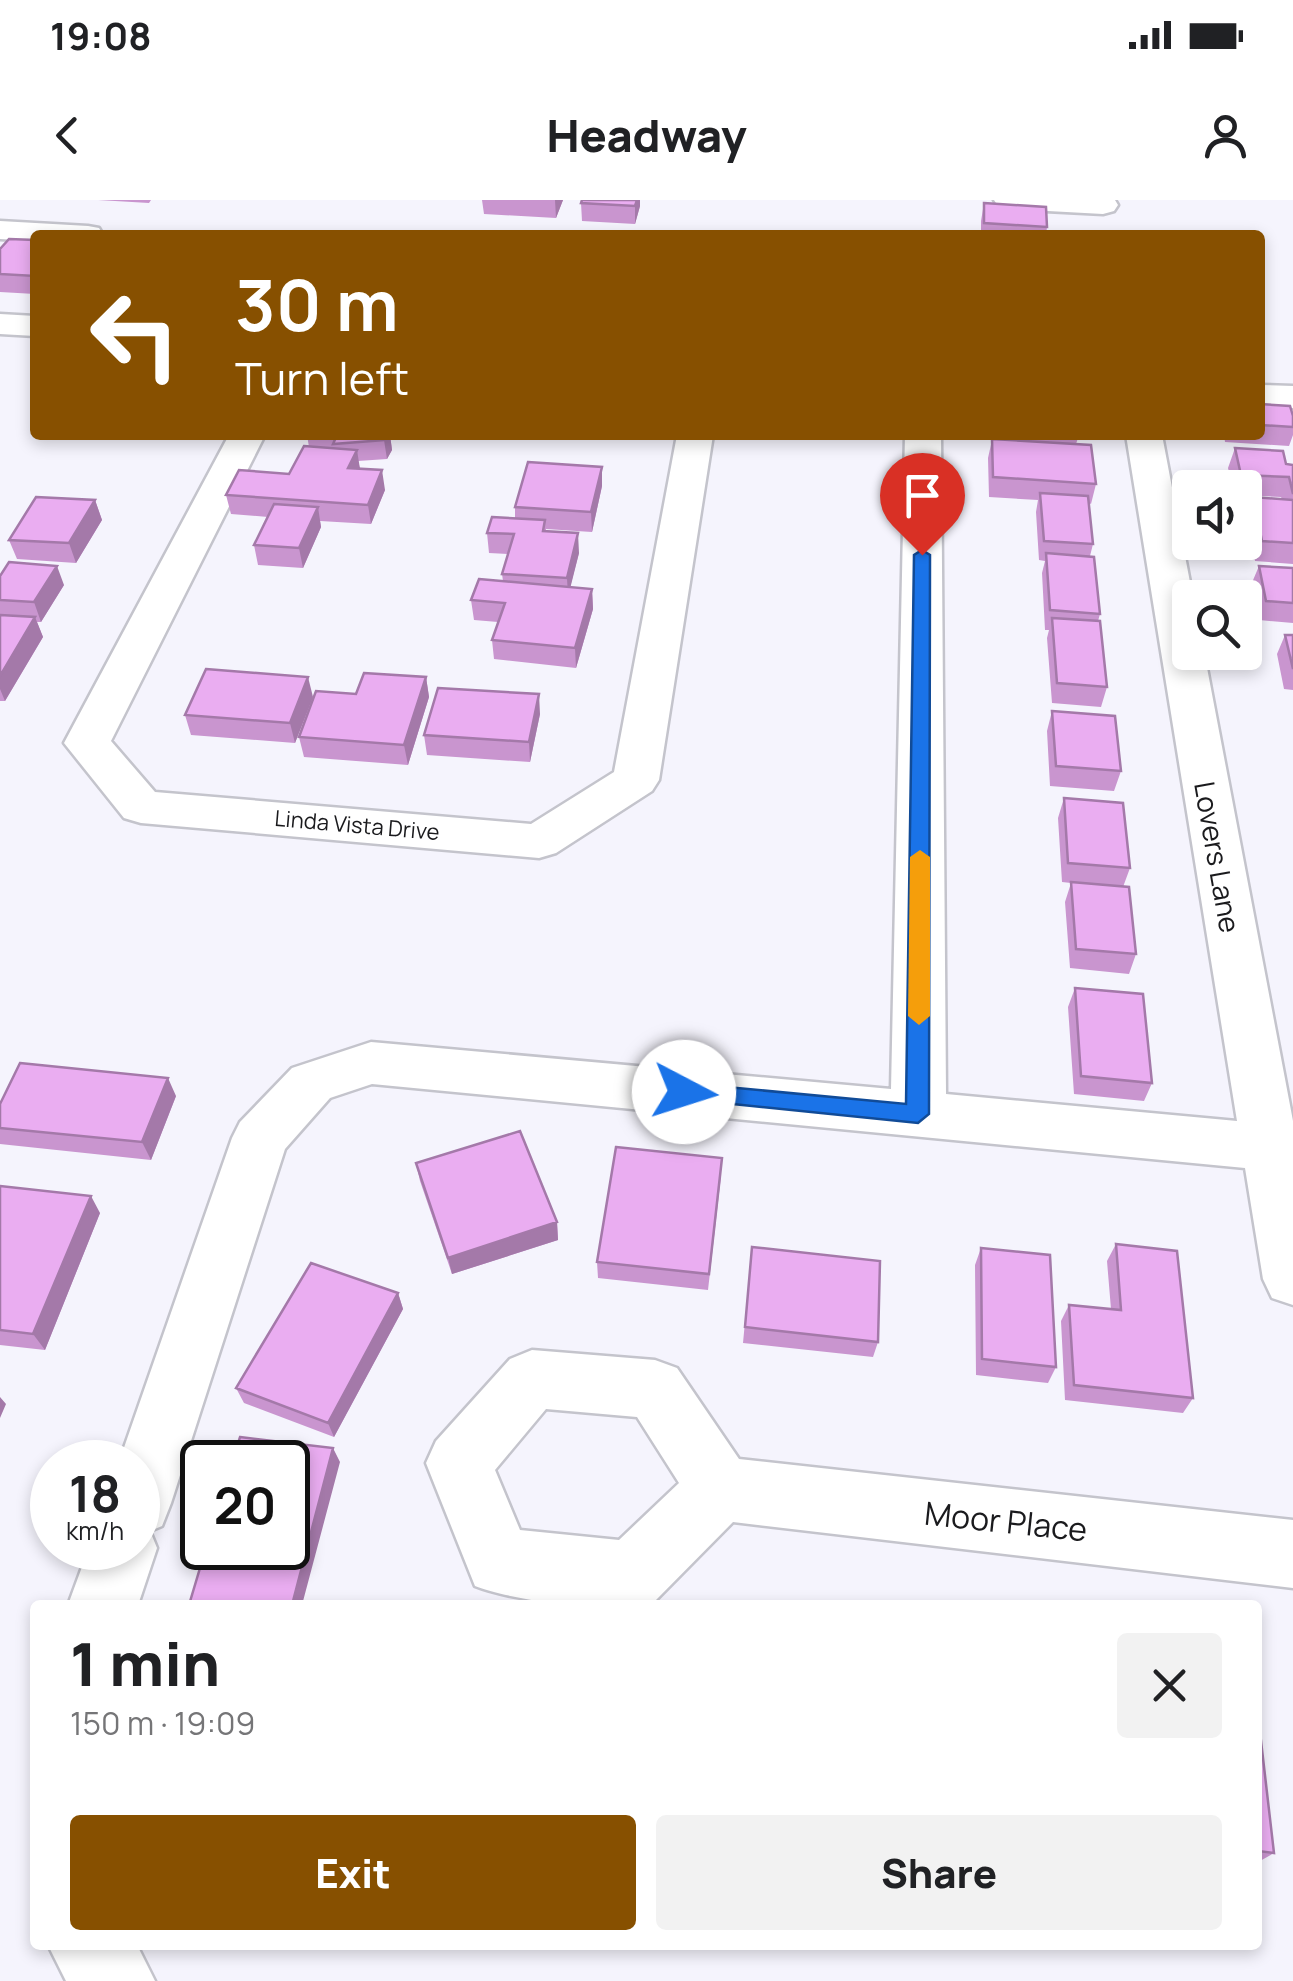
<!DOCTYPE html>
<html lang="en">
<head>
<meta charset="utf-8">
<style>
  :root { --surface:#fff; --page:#f2f2f2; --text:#202124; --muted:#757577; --accent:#875000 }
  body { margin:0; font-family:Manrope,sans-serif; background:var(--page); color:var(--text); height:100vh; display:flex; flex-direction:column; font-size:38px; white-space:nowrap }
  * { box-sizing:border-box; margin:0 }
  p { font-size:32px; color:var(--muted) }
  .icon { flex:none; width:55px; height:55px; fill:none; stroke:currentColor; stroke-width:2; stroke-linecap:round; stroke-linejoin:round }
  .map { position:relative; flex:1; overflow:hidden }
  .sheet { position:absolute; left:30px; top:1400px; width:1232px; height:350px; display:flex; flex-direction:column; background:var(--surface); border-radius:10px; box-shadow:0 5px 15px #0003 }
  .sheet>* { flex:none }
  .hud { position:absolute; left:30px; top:30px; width:1235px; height:210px; border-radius:10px; box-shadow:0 5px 15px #0003; background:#875000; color:#fff; overflow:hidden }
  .tools { position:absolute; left:1172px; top:270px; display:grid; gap:20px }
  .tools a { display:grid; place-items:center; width:90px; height:90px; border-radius:10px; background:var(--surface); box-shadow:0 5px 15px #0003; font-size:50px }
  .speed { position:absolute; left:30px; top:1240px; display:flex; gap:20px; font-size:50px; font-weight:700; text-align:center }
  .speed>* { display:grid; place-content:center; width:130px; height:130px; border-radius:50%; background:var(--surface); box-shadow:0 5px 15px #0003; line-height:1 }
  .speed small { font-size:25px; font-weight:400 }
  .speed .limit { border:5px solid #111; border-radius:15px; background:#fff; color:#111 }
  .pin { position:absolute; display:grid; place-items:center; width:85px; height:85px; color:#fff; margin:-102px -42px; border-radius:50% 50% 50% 0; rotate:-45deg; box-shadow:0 0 10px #0007 }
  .pin .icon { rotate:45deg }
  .me { position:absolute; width:110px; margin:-55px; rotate:95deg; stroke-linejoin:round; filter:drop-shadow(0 0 8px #0008) }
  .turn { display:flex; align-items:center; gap:35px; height:210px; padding:0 40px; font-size:45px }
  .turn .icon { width:130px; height:130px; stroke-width:2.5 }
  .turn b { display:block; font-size:70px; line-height:85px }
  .round { display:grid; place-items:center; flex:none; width:105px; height:105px; border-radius:10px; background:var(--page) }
  .headline { display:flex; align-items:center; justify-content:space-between; height:170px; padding:0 40px }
  h1 { font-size:60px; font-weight:800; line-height:75px }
  .action { display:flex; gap:20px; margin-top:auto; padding:20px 40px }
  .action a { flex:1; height:115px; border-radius:10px; background:var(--accent); color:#fff; font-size:40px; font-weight:800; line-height:115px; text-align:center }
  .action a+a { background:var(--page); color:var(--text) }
  .status { display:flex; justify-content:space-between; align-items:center; height:70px; padding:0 50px; background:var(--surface); direction:ltr }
  .status svg { height:28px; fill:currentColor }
  header { display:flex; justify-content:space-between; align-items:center; height:130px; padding:0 40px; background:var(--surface); font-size:45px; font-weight:800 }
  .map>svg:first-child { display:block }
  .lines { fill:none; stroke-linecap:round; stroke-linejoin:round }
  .minor-casing { stroke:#c4c4cc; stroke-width:5 }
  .minor { fill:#fff; fill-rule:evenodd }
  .wall { fill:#c995cf }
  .shaded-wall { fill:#a479a9 }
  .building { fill:#eaadf1; stroke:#a479a9; stroke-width:2.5 }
  .route { fill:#1a73e8; stroke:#114b97; stroke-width:2.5 }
  .slow { fill:#f59e0b }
  .labels { text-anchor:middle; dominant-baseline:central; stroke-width:10; stroke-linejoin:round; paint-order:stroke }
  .far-street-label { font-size:22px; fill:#1a1a1d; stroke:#fff }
  .street-label { font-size:28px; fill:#1a1a1d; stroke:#fff }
  .near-street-label { font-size:32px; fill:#1a1a1d; stroke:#fff }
</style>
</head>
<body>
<div class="status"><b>19:08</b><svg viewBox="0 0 49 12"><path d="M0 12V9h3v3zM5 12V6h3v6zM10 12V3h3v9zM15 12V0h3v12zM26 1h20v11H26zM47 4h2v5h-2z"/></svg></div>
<header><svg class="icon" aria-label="back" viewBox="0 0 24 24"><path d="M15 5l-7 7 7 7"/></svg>Headway<svg class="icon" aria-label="person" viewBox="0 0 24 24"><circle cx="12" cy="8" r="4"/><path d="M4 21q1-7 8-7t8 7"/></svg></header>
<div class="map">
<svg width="1293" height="1781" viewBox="0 0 1293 1781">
  <rect width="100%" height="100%" fill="#f5f4fd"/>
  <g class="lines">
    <g class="minor-casing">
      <path id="minor" d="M 994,0 L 1115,0 L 1118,5 L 1114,11 L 1103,14 L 1009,9 L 998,6 Z
        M 0,21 L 88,26 L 99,28 L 103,35 L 35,35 L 35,41 L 0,39 Z
        M 0,114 L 35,116 L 35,136 L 0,134 Z
        M 1260,185 L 1293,186 L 1293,208 L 1260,207 Z
        M 229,235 L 265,235 L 111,541 L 155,592 L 531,624 L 614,572 L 677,235 L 713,235 L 659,580 L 652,591 L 556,653 L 539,658 L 141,623 L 124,618 L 64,543 Z
        M 905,235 L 941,235 L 946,894 L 1237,921 L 1126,235 L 1162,235 L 1193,398 L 1190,398 L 1190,452 L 1204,452 L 1293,921 L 1293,1105 L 1272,1098 L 1263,1079 L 1245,968 L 372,884 L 330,898 L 285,949 L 171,1303 L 162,1326 L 150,1331 L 157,1348 L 138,1405 L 68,1405 L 89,1348 L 138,1348 L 138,1262 L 119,1262 L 232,938 L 240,922 L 292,868 L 371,842 L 891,889 Z
        M 532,1150 L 655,1160 L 677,1168 L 739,1259 L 1293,1320 L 1293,1388 L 733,1322 L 656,1400 C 620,1415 512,1401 475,1386 L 426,1263 L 436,1241 L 510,1159 ZM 546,1209 L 637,1217 L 679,1283 L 619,1340 L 520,1330 L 495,1270 Z
        M 48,1745 L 137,1745 L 155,1781 L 66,1781 Z"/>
    </g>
    <use href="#minor" class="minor"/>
  </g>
  <path class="wall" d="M 98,0 L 151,0 L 149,3 Z
    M 482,0 L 563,0 L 556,18 L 484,14 Z
    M 581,3 L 640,6 L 635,24 L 582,21 Z
    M 984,3 L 1047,27 L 1046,35 L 981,35 L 981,21 Z
    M 35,40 L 35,94 L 0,92 L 0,49 Z
    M 1260,204 L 1293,216 L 1293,235 L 1289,246 L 1225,242 L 1224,235 L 1260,235 Z
    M 307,235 L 390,235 L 392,250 L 387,259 L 358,261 L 360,269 L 385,290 L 371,324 L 320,321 L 321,327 L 303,368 L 258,365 L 254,345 L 268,317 L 231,314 L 226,295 L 289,274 L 309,247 Z
    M 977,235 L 1079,235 L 1076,244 L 1096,284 L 1091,304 L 1089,303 L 1093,344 L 1090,356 L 1100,414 L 1098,421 L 1107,487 L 1101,507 L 1052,503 L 1047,438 L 1049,430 L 1045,430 L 1042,373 L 1045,361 L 1039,360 L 1036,312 L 1038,300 L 989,297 L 988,258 L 992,240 L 977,239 Z
    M 1235,248 L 1286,264 L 1293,265 L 1293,364 L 1255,361 L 1246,317 L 1253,297 L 1282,299 L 1281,297 L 1245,295 L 1245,288 L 1233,288 L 1228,268 Z
    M 602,286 L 592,332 L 546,329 L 546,331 L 579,353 L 570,387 L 592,389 L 593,409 L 576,468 L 494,459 L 492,440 L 498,422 L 474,420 L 471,400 L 503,381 L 502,374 L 508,354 L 489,353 L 487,333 L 515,318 L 515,307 Z
    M 95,300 L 102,320 L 76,363 L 17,359 L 9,340 Z
    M 1259,366 L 1293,368 L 1293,423 L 1259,420 L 1251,385 Z
    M 0,376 L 64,385 L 41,422 L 37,422 L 43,437 L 5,501 L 0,501 Z
    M 1285,435 L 1293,435 L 1293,490 L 1284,489 L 1277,454 Z
    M 426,477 L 429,497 L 408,565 L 304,557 L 299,537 L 356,494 Z
    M 313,497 L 295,543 L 191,535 L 185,515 Z
    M 1052,511 L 1121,571 L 1114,591 L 1050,586 L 1047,531 Z
    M 540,514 L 530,562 L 427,555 L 424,535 Z
    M 1064,598 L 1130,668 L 1123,687 L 1136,754 L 1129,774 L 1070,768 L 1065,702 L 1071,683 L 1062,682 L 1058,618 Z
    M 1075,788 L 1152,883 L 1144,901 L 1074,894 L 1068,807 Z
    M 176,896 L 151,960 L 0,944 L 0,904 Z
    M 416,963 L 557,1022 L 558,1040 L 452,1074 L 420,981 Z
    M 721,976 L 708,1090 L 598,1078 L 597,1062 Z
    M 0,986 L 100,1013 L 45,1150 L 0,1145 Z
    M 1116,1044 L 1193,1198 L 1183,1213 L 1065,1200 L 1061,1121 L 1069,1105 L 1111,1109 L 1107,1061 Z
    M 752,1047 L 878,1142 L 873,1157 L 743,1143 Z
    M 981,1048 L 1056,1167 L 1048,1183 L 976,1175 L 975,1065 Z
    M 398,1093 L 403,1109 L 334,1237 L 244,1203 L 236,1188 Z
    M 1258,1515 L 1274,1653 L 1260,1661 L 1258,1661 Z"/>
  <path class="shaded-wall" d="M 555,0 L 563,0 L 556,18 Z
    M 637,0 L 640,0 L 640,6 L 635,24 L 635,6 Z
    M 387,235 L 390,235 L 392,250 L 387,259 L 384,240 Z
    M 357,250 L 360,269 L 348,268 Z
    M 602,267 L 602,286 L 592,332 L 591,312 Z
    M 382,270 L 385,290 L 371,324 L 368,305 Z
    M 95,300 L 102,320 L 76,363 L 69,343 Z
    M 318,307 L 321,327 L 303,368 L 299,348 Z
    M 578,333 L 579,353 L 568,397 L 567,378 Z
    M 57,366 L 64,385 L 41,422 L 34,402 Z
    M 592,389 L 593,409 L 576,468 L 575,448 Z
    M 35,417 L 43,437 L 5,501 L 0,489 L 0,476 Z
    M 308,477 L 313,497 L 295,543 L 290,523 Z
    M 426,477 L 429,497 L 408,565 L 404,545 Z
    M 539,494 L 540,514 L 530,562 L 529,542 Z
    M 168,878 L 176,896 L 151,960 L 142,942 Z
    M 91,996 L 100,1013 L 45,1150 L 33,1134 Z
    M 557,1022 L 558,1040 L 452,1074 L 448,1058 Z
    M 398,1093 L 403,1109 L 334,1237 L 328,1223 Z
    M 0,1197 L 6,1204 L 0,1218 Z
    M 333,1248 L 340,1262 L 302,1405 L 292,1405 Z"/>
  <path class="building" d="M 582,0 L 637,0 L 635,6 L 581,3 Z
    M 984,3 L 1046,7 L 1047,27 L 984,23 Z
    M 9,39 L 35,40 L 35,76 L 0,74 L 0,49 Z
    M 1260,204 L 1290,206 L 1293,216 L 1293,227 L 1260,225 Z
    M 337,235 L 387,235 L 384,240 L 333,244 Z
    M 992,239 L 1091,245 L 1096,284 L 993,277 Z
    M 304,246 L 357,250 L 348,268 L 382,270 L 368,305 L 226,295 L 239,270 L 289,274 Z
    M 1235,248 L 1283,251 L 1286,264 L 1293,265 L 1293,294 L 1289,277 L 1241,275 Z
    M 528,262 L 602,267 L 591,312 L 515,307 Z
    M 1040,293 L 1088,296 L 1093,344 L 1044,341 Z
    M 36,297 L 95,300 L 69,343 L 9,340 Z
    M 1253,297 L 1293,300 L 1293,343 L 1262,341 Z
    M 274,304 L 318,307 L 299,348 L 254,345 Z
    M 492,317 L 545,320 L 543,331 L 578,333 L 567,378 L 502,374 L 514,334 L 487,333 Z
    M 1046,353 L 1094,357 L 1100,414 L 1050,410 Z
    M 9,362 L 57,366 L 34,402 L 0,400 L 0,376 Z
    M 1259,366 L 1293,368 L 1293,403 L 1266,401 Z
    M 479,379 L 592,389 L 575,448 L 492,440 L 505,403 L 471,400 Z
    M 0,415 L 35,417 L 0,476 Z
    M 1052,418 L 1100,421 L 1107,487 L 1057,483 Z
    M 1285,435 L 1293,435 L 1293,469 Z
    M 206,469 L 308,477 L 290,523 L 185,515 Z
    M 364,473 L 426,477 L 404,545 L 299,537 L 316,491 L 356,494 Z
    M 438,488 L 539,494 L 529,542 L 424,535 Z
    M 1052,511 L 1115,516 L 1121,571 L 1056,566 Z
    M 1064,598 L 1123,603 L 1130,668 L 1068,663 Z
    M 1071,682 L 1129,687 L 1136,754 L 1076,749 Z
    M 1075,788 L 1143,794 L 1152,883 L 1081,876 Z
    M 20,863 L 168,878 L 142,942 L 0,928 L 0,904 Z
    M 520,931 L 557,1022 L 448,1058 L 416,963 Z
    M 616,947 L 722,958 L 709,1074 L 597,1062 Z
    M 0,986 L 91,996 L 33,1134 L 0,1130 Z
    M 1116,1044 L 1177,1051 L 1193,1198 L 1074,1185 L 1069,1105 L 1121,1110 Z
    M 752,1047 L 880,1061 L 878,1142 L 745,1127 Z
    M 981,1048 L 1050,1055 L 1056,1167 L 982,1159 Z
    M 311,1063 L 398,1093 L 328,1223 L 236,1188 Z
    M 240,1237 L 333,1248 L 292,1405 L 189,1405 L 206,1348 L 288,1348 L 288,1262 L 232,1262 Z
    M 1258,1515 L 1274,1653 L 1258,1651 Z"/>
  <path class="route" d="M 922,350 L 930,355 L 929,914 L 918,923 L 675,898 L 672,892 L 675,886 L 684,883 L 906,904 L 914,355 Z"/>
  <path class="slow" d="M 920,650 L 930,657 L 930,816 L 919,825 L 908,816 L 910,657 Z"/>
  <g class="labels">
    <g class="far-street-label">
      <text transform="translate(357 625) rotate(5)">Linda Vista Drive</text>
    </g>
    <g class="street-label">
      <text transform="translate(1218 657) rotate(80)">Lovers Lane</text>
    </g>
    <g class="near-street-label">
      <text transform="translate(1006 1321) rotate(6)">Moor Place</text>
    </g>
  </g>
</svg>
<div class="tools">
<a><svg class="icon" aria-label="sound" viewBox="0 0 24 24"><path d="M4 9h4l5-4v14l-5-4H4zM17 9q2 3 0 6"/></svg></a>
<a><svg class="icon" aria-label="search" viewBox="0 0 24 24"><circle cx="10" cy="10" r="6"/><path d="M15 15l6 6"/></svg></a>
</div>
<div class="speed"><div>18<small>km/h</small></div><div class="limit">20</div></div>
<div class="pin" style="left:922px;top:355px;background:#d93025"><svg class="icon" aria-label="arrive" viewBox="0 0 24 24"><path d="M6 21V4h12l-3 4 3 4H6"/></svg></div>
<svg class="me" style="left:684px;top:892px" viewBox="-20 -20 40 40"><circle r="19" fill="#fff"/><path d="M0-13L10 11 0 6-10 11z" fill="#1a73e8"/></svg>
<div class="hud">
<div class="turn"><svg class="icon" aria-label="left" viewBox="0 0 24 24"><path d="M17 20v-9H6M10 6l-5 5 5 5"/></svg><div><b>30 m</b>Turn left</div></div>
</div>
<section class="sheet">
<div class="headline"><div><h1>1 min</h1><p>150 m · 19:09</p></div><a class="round"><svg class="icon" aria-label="close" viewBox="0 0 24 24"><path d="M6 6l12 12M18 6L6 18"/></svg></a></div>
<div class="action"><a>Exit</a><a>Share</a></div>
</section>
</div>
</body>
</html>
